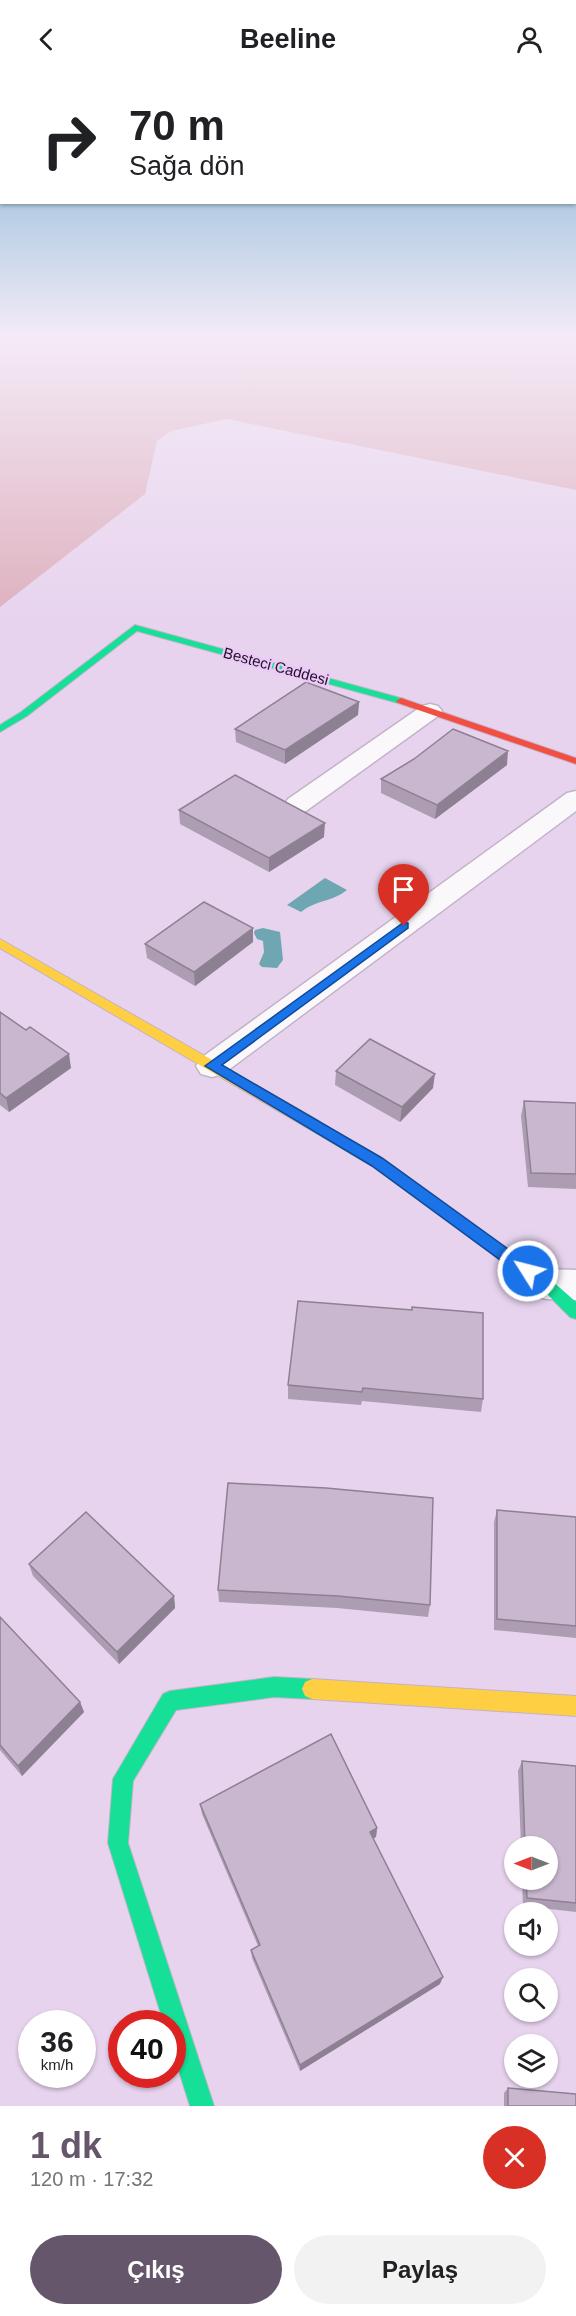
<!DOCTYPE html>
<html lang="tr">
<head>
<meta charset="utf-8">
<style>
  :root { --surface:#fff; --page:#f2f2f2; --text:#202124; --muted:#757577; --accent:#66566b }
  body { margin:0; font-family:Arial,sans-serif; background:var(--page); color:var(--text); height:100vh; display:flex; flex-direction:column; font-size:22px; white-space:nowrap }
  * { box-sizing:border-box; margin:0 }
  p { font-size:20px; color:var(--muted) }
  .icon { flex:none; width:33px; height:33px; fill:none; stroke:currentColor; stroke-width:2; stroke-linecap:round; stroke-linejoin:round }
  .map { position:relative; height:2028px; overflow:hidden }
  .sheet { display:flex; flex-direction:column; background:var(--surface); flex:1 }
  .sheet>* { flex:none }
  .guide { position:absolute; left:0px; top:0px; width:576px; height:126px; box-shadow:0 2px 4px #0004; background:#fff; color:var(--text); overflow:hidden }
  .needle { width:39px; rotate:270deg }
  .fabs { position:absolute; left:504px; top:1758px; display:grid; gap:12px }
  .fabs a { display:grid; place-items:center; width:54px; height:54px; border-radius:50%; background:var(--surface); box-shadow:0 2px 4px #0004; font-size:30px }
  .speed { position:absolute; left:18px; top:1932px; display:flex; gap:12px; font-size:30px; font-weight:700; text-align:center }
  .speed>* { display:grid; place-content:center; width:78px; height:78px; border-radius:50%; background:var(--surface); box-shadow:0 2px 4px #0004; line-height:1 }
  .speed small { font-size:15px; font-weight:400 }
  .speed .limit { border:9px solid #d22; background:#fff; color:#111 }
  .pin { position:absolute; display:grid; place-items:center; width:51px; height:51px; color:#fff; margin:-62px -26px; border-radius:50% 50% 50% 0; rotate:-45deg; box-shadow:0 0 6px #0007 }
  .pin .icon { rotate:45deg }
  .me { position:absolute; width:66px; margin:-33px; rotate:306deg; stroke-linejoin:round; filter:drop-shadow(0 0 4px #0008) }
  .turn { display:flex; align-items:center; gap:21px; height:126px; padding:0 30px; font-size:27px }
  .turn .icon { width:78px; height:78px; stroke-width:2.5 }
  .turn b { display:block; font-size:42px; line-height:51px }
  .round { display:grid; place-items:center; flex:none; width:63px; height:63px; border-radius:32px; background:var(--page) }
  .headline { display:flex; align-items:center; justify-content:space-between; height:102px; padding:0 30px }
  h1 { font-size:36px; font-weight:700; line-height:45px; color:var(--accent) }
  .action { display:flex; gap:12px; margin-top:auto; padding:12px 30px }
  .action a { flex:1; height:69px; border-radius:36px; background:var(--accent); color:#fff; font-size:24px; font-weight:700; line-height:69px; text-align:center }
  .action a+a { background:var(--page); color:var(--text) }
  header { display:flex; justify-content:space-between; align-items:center; height:78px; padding:0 30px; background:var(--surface); font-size:27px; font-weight:700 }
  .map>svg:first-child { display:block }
  .green { fill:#deb0be }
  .water { fill:#6ea7b1 }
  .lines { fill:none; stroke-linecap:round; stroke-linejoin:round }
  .street-casing { stroke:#c3b3c8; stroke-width:3 }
  .fast-casing { stroke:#c3b3c8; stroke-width:2 }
  .slow-casing { stroke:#c3b3c8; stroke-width:2 }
  .jam-casing { stroke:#c3b3c8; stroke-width:2 }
  .street { fill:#fbf8fc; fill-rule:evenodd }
  .fast { fill:#16e098; fill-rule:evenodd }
  .slow { fill:#ffcf43; fill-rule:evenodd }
  .jam { fill:#f24e42; fill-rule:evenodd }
  .wall { fill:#ad9db3 }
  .shaded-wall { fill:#8d8092 }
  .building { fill:#c9b7d0; stroke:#8d8092; stroke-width:1.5 }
  .route { fill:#1a73e8; stroke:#114b97; stroke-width:1.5 }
  .labels { text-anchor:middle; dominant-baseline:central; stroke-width:4.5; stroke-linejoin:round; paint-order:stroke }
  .far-street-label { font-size:15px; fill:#201324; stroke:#edc8f9 }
</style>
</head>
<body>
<header><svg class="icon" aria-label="back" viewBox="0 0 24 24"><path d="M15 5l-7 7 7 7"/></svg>Beeline<svg class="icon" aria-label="person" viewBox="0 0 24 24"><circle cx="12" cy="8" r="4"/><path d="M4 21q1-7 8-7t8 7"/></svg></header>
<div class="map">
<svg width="576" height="2028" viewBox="0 0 576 2028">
  <rect width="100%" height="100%" fill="#e7d3ee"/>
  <path class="green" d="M 0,258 L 576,258 L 576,412 L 227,341 L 171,353 L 157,363 L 145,416 L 0,529 Z"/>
  <path class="water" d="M 325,800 L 347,812 C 330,825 318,821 301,834 L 287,827 Z
    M 263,850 L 280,854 L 283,882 L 277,890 L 262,889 L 259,886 L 264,874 L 263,863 L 257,861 L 254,855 L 255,852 Z"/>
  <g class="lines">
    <g class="street-casing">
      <path id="street" d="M 430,626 L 438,628 L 442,633 L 438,638 L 306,733 L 297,735 L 288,733 L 284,727 L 288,721 L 422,628 Z
        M 576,713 L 576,733 L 223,996 L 212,999 L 201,996 L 196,988 L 201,980 L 567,715 Z
        M 546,1191 L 576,1192 L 576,1222 L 546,1221 L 533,1217 L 527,1206 L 533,1195 Z"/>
    </g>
    <g class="fast-casing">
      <path id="fast" d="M 135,547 L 404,621 L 406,623 L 398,625 L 137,553 L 27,638 L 0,654 L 0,647 L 21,634 Z
        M 314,1042 L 382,1080 L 551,1202 L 576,1224 L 576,1241 L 570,1239 L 541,1210 L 372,1088 L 309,1051 L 307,1047 L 309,1043 Z
        M 274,1599 L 312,1601 L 319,1604 L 322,1611 L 319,1618 L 312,1621 L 274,1619 L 176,1632 L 133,1703 L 128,1765 L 214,2028 L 190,2028 L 172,1971 L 172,1946 L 164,1946 L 108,1765 L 113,1701 L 163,1616 L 170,1613 Z"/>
    </g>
    <g class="slow-casing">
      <path id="slow" d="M 0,861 L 319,1043 L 321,1047 L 319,1051 L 309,1051 L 0,870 Z
        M 312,1601 L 576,1618 L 576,1638 L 312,1621 L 305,1618 L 302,1611 L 305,1604 Z"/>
    </g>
    <g class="jam-casing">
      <path id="jam" d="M 401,620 L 576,680 L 576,686 L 398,625 L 396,623 Z"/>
    </g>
    <use href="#street" class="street"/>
    <use href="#fast" class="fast"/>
    <use href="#slow" class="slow"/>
    <use href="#jam" class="jam"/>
  </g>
  <path class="wall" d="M 359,624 L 358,637 L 285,686 L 236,664 L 235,651 Z
    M 507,687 L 435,741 L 381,715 L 381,701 Z
    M 179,732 L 324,759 L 269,794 L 180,746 Z
    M 253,850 L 253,864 L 195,908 L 147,880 L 145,866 Z
    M 0,934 L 71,990 L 9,1034 L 0,1027 Z
    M 336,993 L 433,1010 L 400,1044 L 335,1007 Z
    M 524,1023 L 576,1025 L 576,1111 L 528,1109 L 521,1038 Z
    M 411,1232 L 483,1321 L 481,1334 L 362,1323 L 361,1327 L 288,1321 L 288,1307 Z
    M 228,1405 L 430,1527 L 428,1539 L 337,1530 L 219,1524 L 218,1512 Z
    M 497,1432 L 576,1439 L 576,1560 L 494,1552 L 494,1444 Z
    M 29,1486 L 174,1518 L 175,1530 L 119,1586 L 33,1498 Z
    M 0,1539 L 80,1624 L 84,1634 L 22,1698 L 0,1672 Z
    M 522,1683 L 576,1688 L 576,1834 L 523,1828 L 522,1802 L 548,1802 L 548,1768 L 521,1768 L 518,1693 Z
    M 200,1726 L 377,1750 L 376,1759 L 373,1760 L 440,1906 L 300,1993 L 252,1880 L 251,1872 L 258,1868 L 202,1736 Z
    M 508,2010 L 576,2028 L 504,2028 L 504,2015 Z"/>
  <path class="shaded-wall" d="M 359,624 L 358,637 L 285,686 L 285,672 Z
    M 508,673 L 507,687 L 435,741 L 437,727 Z
    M 325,745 L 324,759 L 269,794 L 269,780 Z
    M 253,850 L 253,864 L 195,908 L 194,894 Z
    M 69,976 L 71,990 L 9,1034 L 6,1020 Z
    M 435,996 L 433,1010 L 400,1044 L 402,1029 Z
    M 174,1518 L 175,1530 L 119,1586 L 117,1574 Z
    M 80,1624 L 84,1634 L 22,1698 L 18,1688 Z
    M 377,1750 L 376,1759 L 369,1763 L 370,1754 Z
    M 443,1899 L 440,1906 L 300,1993 L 300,1987 Z"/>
  <path class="building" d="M 306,604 L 359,624 L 285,672 L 235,651 Z
    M 453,651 L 508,673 L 437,727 L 381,701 L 414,681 Z
    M 235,697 L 325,745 L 269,780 L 179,732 Z
    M 204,824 L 253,850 L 194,894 L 145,866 Z
    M 0,934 L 26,952 L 30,949 L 69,976 L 6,1020 L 0,1015 Z
    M 370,961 L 435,996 L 402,1029 L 336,993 Z
    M 524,1023 L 576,1025 L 576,1096 L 531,1095 Z
    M 298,1223 L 412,1232 L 412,1229 L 483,1235 L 483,1321 L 363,1310 L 362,1314 L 288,1307 Z
    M 228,1405 L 326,1410 L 433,1420 L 430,1527 L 338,1518 L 218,1512 Z
    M 497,1432 L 576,1439 L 576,1548 L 497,1541 Z
    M 86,1434 L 174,1518 L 117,1574 L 29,1486 Z
    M 0,1539 L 80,1624 L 18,1688 L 0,1667 Z
    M 331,1656 L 377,1750 L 370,1754 L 443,1899 L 300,1987 L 251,1872 L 260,1867 L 200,1726 Z
    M 522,1683 L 576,1688 L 576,1825 L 527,1820 L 526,1802 L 548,1802 L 548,1768 L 525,1768 Z
    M 508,2010 L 576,2016 L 576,2028 L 508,2028 Z"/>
  <linearGradient id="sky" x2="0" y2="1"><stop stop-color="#77afd2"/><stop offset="0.48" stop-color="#f4ebf7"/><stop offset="1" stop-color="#f4ebf7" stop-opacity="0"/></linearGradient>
  <rect width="576" height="541" fill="url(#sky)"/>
  <path class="route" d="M 404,844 L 408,845 L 408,850 L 222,987 L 382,1080 L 533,1189 L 535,1193 L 533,1198 L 522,1198 L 372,1088 L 205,988 Z"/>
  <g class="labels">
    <g class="far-street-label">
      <text transform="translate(276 588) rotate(15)">Besteci Caddesi</text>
    </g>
  </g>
</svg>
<div class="fabs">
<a><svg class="needle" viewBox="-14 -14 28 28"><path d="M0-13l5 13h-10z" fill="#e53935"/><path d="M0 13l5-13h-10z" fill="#757577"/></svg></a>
<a><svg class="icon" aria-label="sound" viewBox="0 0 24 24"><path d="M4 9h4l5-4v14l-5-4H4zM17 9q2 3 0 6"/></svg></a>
<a><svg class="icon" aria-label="search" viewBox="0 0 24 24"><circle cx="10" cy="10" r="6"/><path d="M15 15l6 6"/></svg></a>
<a><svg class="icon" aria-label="layers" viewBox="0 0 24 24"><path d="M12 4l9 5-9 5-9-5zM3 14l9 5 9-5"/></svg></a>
</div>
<div class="speed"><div>36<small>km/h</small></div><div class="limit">40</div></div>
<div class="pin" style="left:404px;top:848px;background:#d93025"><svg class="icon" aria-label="arrive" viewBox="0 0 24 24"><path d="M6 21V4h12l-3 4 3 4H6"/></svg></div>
<svg class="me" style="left:528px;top:1193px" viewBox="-20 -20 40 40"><circle r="17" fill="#1a73e8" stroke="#fff" stroke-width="3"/><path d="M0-11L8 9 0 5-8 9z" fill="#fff"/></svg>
<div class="guide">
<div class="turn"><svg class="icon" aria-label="right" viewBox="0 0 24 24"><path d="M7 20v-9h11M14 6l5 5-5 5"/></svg><div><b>70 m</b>Sağa dön</div></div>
</div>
</div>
<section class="sheet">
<div class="headline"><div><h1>1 dk</h1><p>120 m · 17:32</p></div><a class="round" style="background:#d93025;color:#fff"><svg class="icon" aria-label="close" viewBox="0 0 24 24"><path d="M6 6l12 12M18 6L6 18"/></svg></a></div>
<div class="action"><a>Çıkış</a><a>Paylaş</a></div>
</section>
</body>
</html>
